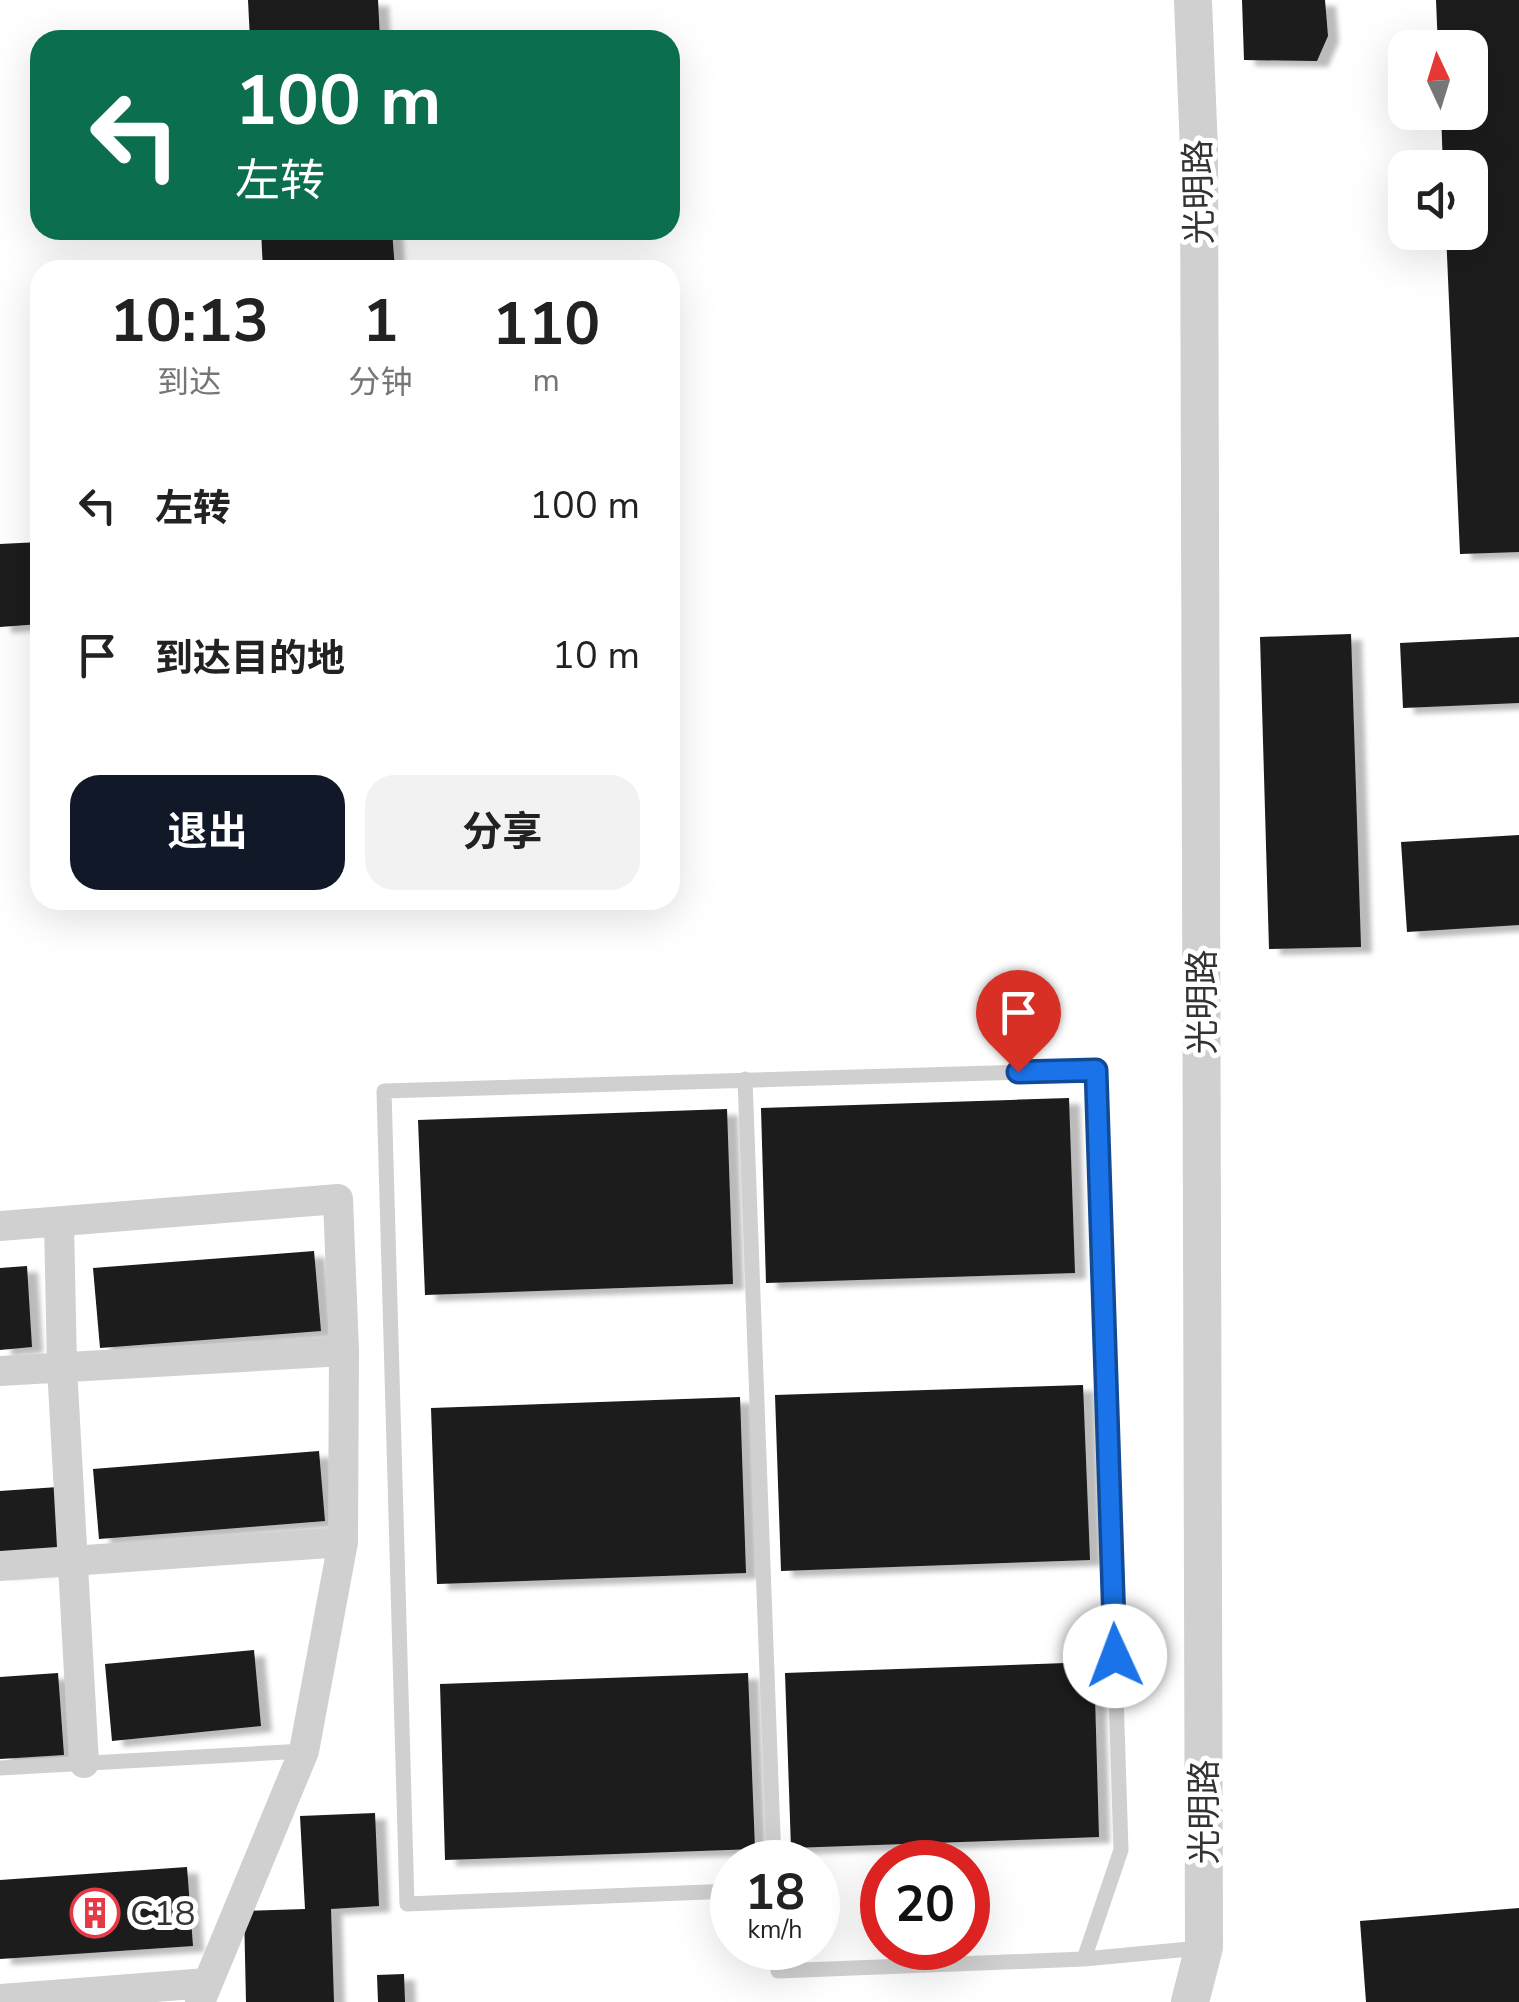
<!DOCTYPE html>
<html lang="zh">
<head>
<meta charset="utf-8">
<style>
  :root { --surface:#fff; --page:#f2f2f2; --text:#222; --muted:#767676; --accent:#111827 }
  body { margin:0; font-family:"Nunito Sans","Noto Sans SC",sans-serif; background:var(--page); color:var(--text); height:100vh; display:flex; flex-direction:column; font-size:38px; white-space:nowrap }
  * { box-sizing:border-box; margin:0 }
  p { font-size:32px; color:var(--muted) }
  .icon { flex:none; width:55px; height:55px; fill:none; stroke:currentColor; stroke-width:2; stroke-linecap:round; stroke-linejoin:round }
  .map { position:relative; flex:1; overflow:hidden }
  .sheet { position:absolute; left:30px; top:260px; width:650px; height:650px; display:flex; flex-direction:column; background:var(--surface); border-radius:30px; box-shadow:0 10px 40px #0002 }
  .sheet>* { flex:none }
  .guide { position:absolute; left:30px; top:30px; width:650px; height:210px; border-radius:30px; box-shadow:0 10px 40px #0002; background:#0b6e4f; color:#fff; overflow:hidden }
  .needle { width:65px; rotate:356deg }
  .tools { position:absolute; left:1388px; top:30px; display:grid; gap:20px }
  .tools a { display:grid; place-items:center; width:100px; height:100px; border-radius:20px; background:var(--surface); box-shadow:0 10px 40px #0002; font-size:50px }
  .speed { position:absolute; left:710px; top:1840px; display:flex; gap:20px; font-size:50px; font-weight:700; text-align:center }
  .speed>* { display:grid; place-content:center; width:130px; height:130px; border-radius:50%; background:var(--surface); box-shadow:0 10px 40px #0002; line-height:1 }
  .speed small { font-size:25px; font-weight:400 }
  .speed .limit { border:15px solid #d22; background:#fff; color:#111 }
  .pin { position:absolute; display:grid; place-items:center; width:85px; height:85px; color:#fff; margin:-102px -42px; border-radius:50% 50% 50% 0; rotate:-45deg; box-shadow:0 0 10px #0007 }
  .pin .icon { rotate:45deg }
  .me { position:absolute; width:110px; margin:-55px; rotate:358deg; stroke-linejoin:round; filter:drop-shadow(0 0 8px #0008) }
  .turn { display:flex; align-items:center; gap:35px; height:210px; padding:0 40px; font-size:45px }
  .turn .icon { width:130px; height:130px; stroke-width:2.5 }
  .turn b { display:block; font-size:70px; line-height:85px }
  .eta { display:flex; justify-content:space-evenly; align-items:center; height:170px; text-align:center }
  .eta b { font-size:60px; font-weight:700; line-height:70px }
  .button { display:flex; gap:20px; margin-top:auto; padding:20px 40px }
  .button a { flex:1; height:115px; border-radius:30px; background:var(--accent); color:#fff; font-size:40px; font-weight:700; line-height:115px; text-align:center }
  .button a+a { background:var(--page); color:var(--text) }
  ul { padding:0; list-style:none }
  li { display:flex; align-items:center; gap:30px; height:150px; padding:0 40px }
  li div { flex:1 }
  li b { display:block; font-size:38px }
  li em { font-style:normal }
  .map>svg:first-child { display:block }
  .building { fill:#1a1a1a; filter:url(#shadow) }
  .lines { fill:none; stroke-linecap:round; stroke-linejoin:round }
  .service { stroke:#d0d0d0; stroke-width:15 }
  .minor { stroke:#d0d0d0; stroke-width:30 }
  .tertiary { stroke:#d0d0d0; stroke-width:38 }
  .route-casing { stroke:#114b97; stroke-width:25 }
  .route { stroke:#1a73e8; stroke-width:18 }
  .labels { text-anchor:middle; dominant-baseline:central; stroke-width:10; stroke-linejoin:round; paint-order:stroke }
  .street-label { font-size:35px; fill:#333; stroke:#fff }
  .poi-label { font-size:35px; fill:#333; stroke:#fff; text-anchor:start }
</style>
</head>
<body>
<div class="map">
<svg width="1519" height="2002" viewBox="0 0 1519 2002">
  <defs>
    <filter id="shadow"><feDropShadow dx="11" dy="6" stdDeviation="2.5" flood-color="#0004"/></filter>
  </defs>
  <rect width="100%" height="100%" fill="#fff"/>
  <path class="building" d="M 248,0 L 378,0 L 380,40 L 250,40 Z
    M 1242,0 L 1325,0 L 1328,36 L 1317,61 L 1244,60 Z
    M 1436,0 L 1519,0 L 1519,552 L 1460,554 L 1446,232 L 1470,232 L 1470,168 L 1443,168 L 1441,112 L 1470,112 L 1470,48 L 1438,48 Z
    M 261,230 L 392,230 L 395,270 L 263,270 Z
    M 40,542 L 40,624 L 0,627 L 0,544 Z
    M 1351,634 L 1361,947 L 1269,949 L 1260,637 Z
    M 1519,637 L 1519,703 L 1403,708 L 1400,643 Z
    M 1519,835 L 1519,925 L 1407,932 L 1401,842 Z
    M 1069,1098 L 1075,1273 L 766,1283 L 761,1108 Z
    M 727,1109 L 733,1284 L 425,1295 L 418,1120 Z
    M 314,1251 L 321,1331 L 100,1348 L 93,1268 Z
    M 27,1266 L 32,1347 L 0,1350 L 0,1268 Z
    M 1083,1385 L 1090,1560 L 781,1571 L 775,1395 Z
    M 740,1397 L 746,1573 L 437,1584 L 431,1408 Z
    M 319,1451 L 325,1521 L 99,1539 L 93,1469 Z
    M 58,1487 L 63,1568 L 0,1572 L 0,1491 Z
    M 254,1650 L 261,1726 L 112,1741 L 105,1664 Z
    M 1094,1662 L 1099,1837 L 791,1848 L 785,1673 Z
    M 58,1673 L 64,1755 L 0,1759 L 0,1677 Z
    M 748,1673 L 755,1849 L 445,1860 L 440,1684 Z
    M 375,1813 L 379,1906 L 331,1909 L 334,2002 L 246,2002 L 244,1911 L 305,1909 L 300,1816 Z
    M 187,1867 L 193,1946 L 0,1959 L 0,1880 Z
    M 1519,1908 L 1519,2002 L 1366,2002 L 1360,1921 Z
    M 404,1974 L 405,2002 L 378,2002 L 377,1975 Z"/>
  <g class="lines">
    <path class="service" d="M 745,1079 L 774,1862
      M 0,1768 L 304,1751
      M 732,1891 L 407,1904 L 384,1091 L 1096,1070 L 1121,1850 L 1084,1959
      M 777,1948 L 778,1971 L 1084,1959 L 1200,1948"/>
    <path class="minor" d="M 59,1223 L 62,1367 L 84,1763
      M 0,1226 L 338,1199 L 344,1351 L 343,1542 L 304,1751 L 200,2002
      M 0,1371 L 344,1351
      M 0,1566 L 343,1542
      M 0,1999 L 207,1983"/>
    <path class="tertiary" d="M 1190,2002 L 1204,1947 L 1199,151 L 1193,0"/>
  </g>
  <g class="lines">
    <g class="route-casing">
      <path id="route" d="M 1018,1072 L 1096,1070 L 1115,1656"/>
    </g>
    <use href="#route" class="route"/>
  </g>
  <defs>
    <g id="building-ring" transform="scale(2.5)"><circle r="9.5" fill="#fff" stroke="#e63946" stroke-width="1.5"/><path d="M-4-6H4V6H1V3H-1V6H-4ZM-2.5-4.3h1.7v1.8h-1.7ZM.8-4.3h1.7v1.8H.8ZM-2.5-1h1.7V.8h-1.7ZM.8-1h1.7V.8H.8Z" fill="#e63946"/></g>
  </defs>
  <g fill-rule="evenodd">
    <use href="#building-ring" x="95" y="1913"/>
  </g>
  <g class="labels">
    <g class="street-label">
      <text transform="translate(1199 192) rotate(-91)">光明路</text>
      <text transform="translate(1202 1002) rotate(-90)">光明路</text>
      <text transform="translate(1204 1812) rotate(-90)">光明路</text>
    </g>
    <g class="poi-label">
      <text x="130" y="1913">C18</text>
    </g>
  </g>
</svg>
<div class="tools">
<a><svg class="needle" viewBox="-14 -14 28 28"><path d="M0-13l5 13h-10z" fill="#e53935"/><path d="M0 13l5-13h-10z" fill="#767676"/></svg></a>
<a><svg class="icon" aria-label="sound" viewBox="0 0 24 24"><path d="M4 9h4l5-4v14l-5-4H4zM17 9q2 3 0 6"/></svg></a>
</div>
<div class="speed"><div>18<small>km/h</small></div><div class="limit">20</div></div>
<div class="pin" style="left:1018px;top:1072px;background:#d93025"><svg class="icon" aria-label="arrive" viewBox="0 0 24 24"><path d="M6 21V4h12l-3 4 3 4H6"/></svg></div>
<svg class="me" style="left:1115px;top:1656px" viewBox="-20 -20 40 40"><circle r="19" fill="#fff"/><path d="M0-13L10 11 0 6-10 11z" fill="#1a73e8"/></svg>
<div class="guide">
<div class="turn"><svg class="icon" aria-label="left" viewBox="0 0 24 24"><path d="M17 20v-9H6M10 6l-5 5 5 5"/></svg><div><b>100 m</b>左转</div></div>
</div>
<section class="sheet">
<div class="eta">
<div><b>10:13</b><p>到达</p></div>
<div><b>1</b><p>分钟</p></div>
<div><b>110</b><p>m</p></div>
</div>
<ul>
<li><svg class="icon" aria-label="left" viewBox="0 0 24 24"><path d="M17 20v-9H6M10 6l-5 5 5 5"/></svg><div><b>左转</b></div><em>100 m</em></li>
<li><svg class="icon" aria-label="arrive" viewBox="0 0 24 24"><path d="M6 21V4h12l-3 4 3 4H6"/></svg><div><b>到达目的地</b></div><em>10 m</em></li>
</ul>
<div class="button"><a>退出</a><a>分享</a></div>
</section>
</div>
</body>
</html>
